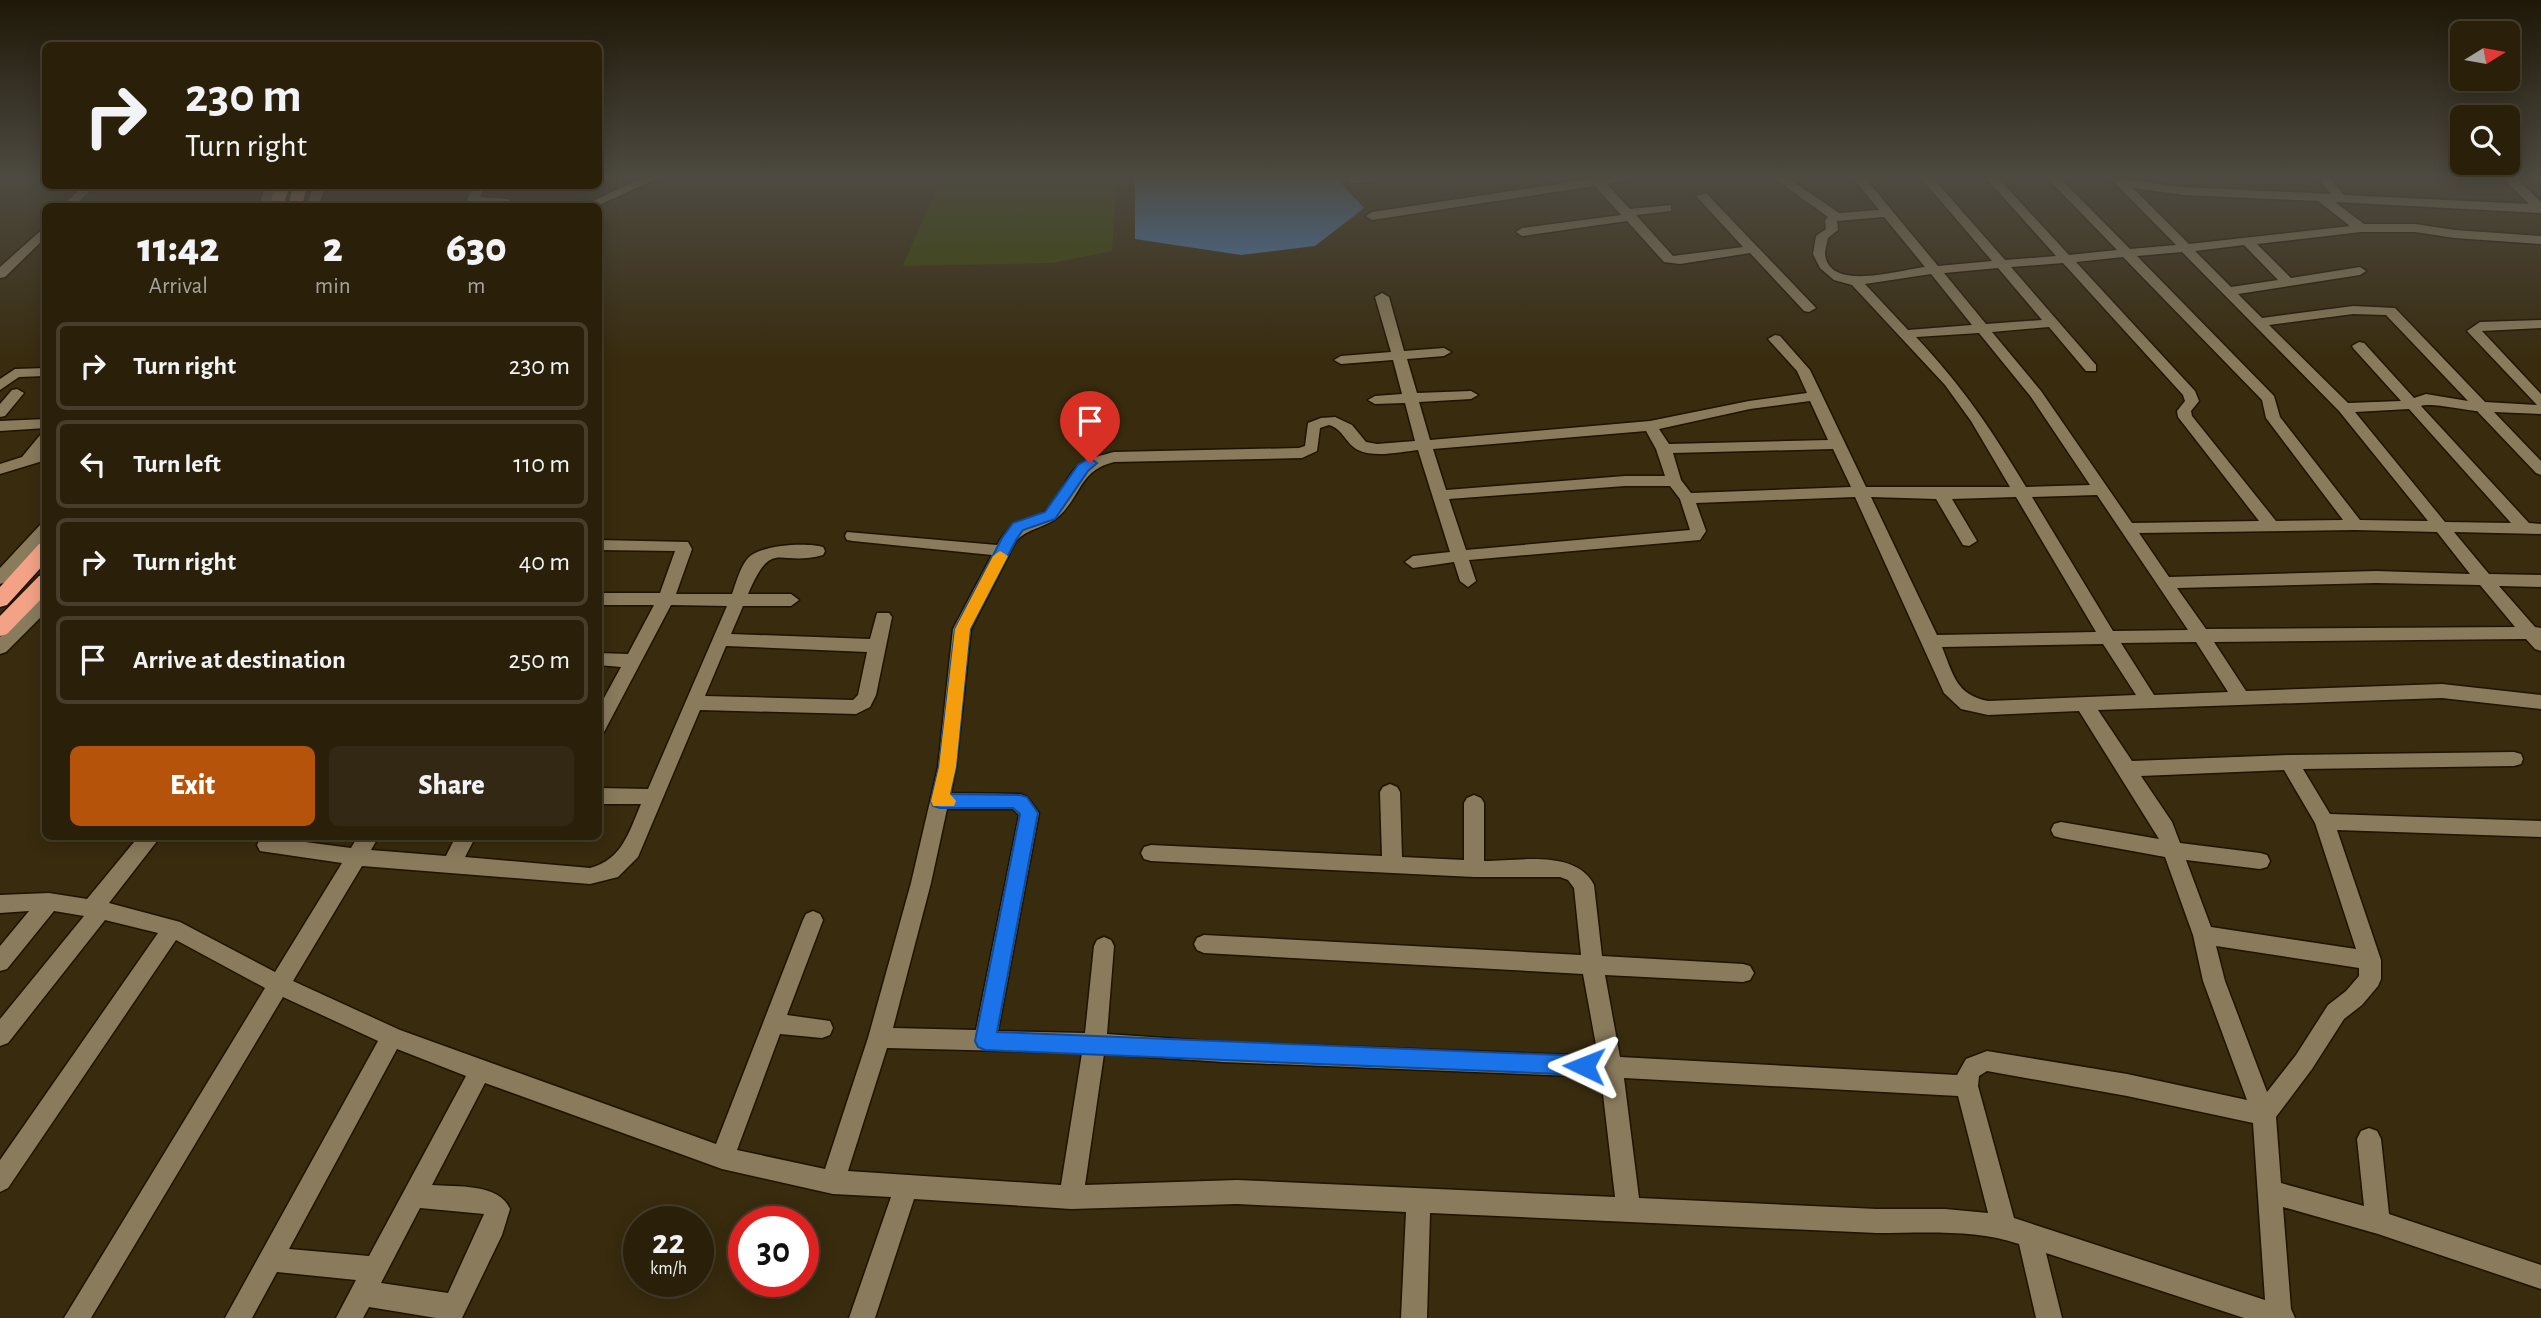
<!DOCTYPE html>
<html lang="en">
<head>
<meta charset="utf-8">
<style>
  :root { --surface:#2a200a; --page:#322813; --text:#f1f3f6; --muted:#a5a39c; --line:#463e2b; --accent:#b45309 }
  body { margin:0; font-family:"Alegreya Sans",sans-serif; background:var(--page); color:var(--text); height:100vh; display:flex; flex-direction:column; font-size:26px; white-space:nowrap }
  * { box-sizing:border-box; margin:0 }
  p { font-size:23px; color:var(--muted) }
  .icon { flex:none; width:38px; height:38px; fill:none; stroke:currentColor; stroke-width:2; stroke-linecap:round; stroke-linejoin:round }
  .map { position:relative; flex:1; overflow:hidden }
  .panel { position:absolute; left:42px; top:203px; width:560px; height:637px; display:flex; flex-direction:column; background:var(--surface); border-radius:10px; box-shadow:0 4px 18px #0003,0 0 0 2px var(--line) }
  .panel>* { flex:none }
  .top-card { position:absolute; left:42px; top:42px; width:560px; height:147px; border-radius:10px; box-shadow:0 4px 18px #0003,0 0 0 2px var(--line); background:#2a200a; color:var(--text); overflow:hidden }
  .needle { width:46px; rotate:79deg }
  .buttons { position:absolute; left:2450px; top:21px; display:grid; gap:14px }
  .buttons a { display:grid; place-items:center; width:70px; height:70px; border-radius:10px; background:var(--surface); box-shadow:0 4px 18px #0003,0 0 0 2px var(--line); font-size:35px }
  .speed { position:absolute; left:623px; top:1206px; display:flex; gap:14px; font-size:35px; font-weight:700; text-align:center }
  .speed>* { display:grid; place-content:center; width:91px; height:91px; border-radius:50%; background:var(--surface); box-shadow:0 4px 18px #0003,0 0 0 2px var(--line); line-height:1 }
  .speed small { font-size:18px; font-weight:400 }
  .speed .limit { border:10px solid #d22; background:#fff; color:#111 }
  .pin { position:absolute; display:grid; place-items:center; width:60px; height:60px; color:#fff; margin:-72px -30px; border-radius:50% 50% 50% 0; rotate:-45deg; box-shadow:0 0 7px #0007 }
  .pin .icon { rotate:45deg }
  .me { position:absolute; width:77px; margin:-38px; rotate:272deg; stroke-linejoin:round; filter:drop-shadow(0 0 5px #0008) }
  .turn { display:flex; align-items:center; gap:24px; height:147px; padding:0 28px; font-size:32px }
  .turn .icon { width:91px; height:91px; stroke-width:2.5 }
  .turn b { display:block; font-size:49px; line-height:60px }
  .eta { display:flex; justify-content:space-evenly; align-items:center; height:119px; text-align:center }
  .eta b { font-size:42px; font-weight:800; line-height:49px }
  .action { display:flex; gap:14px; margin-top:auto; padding:14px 28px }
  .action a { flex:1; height:80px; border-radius:10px; background:var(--accent); color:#fff; font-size:28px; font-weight:800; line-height:80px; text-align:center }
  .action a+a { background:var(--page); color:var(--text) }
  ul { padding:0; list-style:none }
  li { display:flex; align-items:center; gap:21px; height:88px; margin:0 14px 10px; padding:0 14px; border:4px solid var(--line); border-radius:10px }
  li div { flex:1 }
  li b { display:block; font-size:26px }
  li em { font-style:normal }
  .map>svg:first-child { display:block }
  .green { fill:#394600 }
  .water { fill:#4a7fc0 }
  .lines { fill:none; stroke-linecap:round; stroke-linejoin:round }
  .minor-casing { stroke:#1f1300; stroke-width:3 }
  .highway-casing { stroke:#1f1300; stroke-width:3 }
  .minor { fill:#897b5c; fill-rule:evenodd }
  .highway { fill:#f3a286; fill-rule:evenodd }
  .route { fill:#1a73e8; stroke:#114b97; stroke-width:2 }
  .slow { fill:#f59e0b }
</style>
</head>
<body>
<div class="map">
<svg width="2541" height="1318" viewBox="0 0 2541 1318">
  <rect width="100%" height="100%" fill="#382b0e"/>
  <path class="green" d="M 941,178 L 1117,178 L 1112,251 L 1052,263 L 903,266 Z"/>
  <path class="water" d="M 1135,178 L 1336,178 L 1364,208 L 1315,246 L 1241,255 L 1135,239 Z"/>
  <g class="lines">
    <g class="minor-casing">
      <path id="minor" d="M 642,178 L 658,178 L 597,206 L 582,206 Z
        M 1349,178 L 1374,178 L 1368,182 L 1349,183 Z
        M 1598,178 L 1632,178 L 1607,184 L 1630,209 L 1671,205 L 1671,211 L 1636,215 L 1673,256 L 1743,247 L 1696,196 L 1706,193 L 1816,308 L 1809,312 L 1804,311 L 1750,253 L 1680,264 L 1664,262 L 1627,221 L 1522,236 L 1516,232 L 1522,228 L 1621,215 L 1595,186 L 1372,220 L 1366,216 L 1372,212 Z
        M 1774,178 L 1788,178 L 1839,213 L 1879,210 L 1853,178 L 1865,178 L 1938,266 L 1992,261 L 1921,178 L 1933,178 L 2005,260 L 2056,256 L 1986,178 L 1998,178 L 2069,255 L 2117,250 L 2047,178 L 2060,178 L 2130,249 L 2176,245 L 2110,178 L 2184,187 L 2331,194 L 2318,178 L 2330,178 L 2344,195 L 2529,204 L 2503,178 L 2516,178 L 2541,202 L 2541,213 L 2335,202 L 2364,224 L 2415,224 L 2455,230 L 2541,236 L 2541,244 L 2455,238 L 2415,232 L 2361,232 L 2257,244 L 2291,278 L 2360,267 L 2366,271 L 2360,275 L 2238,294 L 2262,318 L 2353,306 L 2395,308 L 2485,402 L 2537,405 L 2467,331 L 2480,322 L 2541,320 L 2541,328 L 2482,331 L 2541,394 L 2541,414 L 2494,412 L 2541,461 L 2541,475 L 2536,473 L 2477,411 C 2464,410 2429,402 2421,406 L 2529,523 L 2541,524 L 2541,534 L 2454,532 L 2489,574 L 2541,575 L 2541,587 L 2499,586 L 2535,627 L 2541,628 L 2541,651 L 2535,649 L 2526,639 L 2214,642 L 2246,691 L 2442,684 L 2541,695 L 2541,709 L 2442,698 L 2098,710 L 2132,761 L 2289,755 L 2514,752 L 2521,754 L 2523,759 L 2521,764 L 2514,766 L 2303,769 L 2330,814 L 2541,821 L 2541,837 L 2337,830 L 2381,960 L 2381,979 L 2378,986 L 2362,1005 L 2344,1019 L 2312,1069 L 2276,1117 L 2281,1183 L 2364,1206 L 2357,1139 L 2361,1131 L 2369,1128 L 2377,1131 L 2381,1139 L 2389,1214 L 2541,1265 L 2541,1289 L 2378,1234 L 2283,1207 L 2291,1309 L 2295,1318 L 2244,1318 L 2046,1253 L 2062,1318 L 2036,1318 L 2019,1244 C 1975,1229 1924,1233 1877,1233 L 1430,1213 L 1427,1318 L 1401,1318 L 1406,1212 L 1237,1204 L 1071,1209 L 914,1199 L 875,1318 L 849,1318 L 891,1197 L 833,1194 L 722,1169 L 485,1083 L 432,1185 C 456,1187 499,1183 510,1209 L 502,1235 L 462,1318 L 436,1318 L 369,1307 L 363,1318 L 336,1318 L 356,1280 L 277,1272 L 252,1318 L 225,1318 L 378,1041 L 283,997 L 91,1318 L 64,1318 L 265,988 L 176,940 L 8,1188 L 0,1192 L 0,1160 L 158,933 L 105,920 L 8,1043 L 0,1046 L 0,1019 L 84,916 L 54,911 L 7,969 L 0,971 L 0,946 L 29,911 L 0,913 L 0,895 L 49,893 L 87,899 L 139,836 L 161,836 L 109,903 L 180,922 L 275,972 L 342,863 L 260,851 L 257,845 L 260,839 L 267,837 L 351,848 L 358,836 L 379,836 L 371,850 L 446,856 L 456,836 L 476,836 L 465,857 L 590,868 C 622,860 629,832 641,804 L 598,804 L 598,788 L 648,789 L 727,606 L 671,605 L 604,732 L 598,734 L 598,709 L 621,667 L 598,665 L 598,653 L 628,654 L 654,605 L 598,605 L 598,593 L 660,593 L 675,551 L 598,550 L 598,540 L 688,542 L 692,549 L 676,594 L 732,594 C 736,583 740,567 748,558 C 760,545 806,542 823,547 L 825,551 L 823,555 C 777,568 773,536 748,594 L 791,594 L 799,600 L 791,606 L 743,606 L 731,634 L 870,639 L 877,613 L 889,613 L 892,617 L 876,695 L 870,707 L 856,714 L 700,710 L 638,857 L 618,877 L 590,884 L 362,866 L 293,981 L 400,1030 L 716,1144 L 803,920 L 806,914 L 813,911 L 820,914 L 823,920 L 787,1015 L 830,1021 L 833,1028 L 830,1035 L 822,1038 L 780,1034 L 737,1150 L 825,1169 L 868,1038 L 911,883 L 938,767 L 953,629 L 992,555 L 853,541 L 847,540 L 845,536 L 847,532 L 997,545 C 1011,519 1027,526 1046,511 C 1062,498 1065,474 1082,463 C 1092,457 1103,455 1114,452 L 1299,448 L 1305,446 L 1308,423 L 1321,418 L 1335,417 L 1352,425 L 1366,442 L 1377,444 L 1415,441 L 1405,403 L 1375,404 L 1368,400 L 1375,396 L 1402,394 L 1393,360 L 1341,364 L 1334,360 L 1341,356 L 1391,352 L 1375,297 L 1382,293 L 1389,297 L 1404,351 L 1444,348 L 1451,352 L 1444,356 L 1407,359 L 1417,393 L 1471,391 L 1478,395 L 1471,399 L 1419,402 L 1430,440 L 1650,421 L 1749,401 L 1807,393 L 1797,371 L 1768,339 L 1775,335 L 1780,336 L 1810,370 L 1866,487 L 2010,487 L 1971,421 L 1945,385 L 1852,285 L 1834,280 L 1820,268 L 1813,254 L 1816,236 L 1826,229 L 1825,220 L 1828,217 ZM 2133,188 L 2184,195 L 2318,201 L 2350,226 L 2189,244 ZM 1884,217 L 1925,267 C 1902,269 1829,293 1825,254 C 1825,249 1827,243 1828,238 L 1838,230 L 1837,221 ZM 2244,245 L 2278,280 L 2231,287 L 2195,251 ZM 2182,252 L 2339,411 L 2428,521 L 2360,520 L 2280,417 L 2274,396 L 2137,256 ZM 2123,257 L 2262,400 L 2266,418 L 2343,520 L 2276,521 L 2192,416 L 2191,411 L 2199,401 L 2195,391 L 2076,262 ZM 2063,263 L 2183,395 L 2185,401 L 2177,411 L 2178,417 L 2259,521 L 2132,523 L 2041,391 L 1992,332 L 2049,327 L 2086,371 L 2096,371 L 2096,365 L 2011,267 ZM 1998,268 L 2042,320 L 1986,324 L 1944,273 ZM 1931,274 L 1972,325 L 1908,330 L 1865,284 ZM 2353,314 L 2386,315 L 2468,401 L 2426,394 L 2414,398 L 2364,343 L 2359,342 L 2352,346 L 2354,349 L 2401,401 L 2348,403 L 2269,325 ZM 1979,333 L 2031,397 L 2090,485 L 2026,487 C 1991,429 1963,387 1916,337 ZM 1810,401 L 1828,440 L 1669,444 L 1659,429 L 1750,409 ZM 2409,409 L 2511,523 L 2445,522 L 2355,412 ZM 1329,425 C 1343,429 1346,444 1358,450 C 1375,458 1400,452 1418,450 L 1450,552 L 1413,556 L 1405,562 L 1413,568 L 1454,562 L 1460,581 L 1468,587 L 1476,581 L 1469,560 L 1700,540 L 1706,531 L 1696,503 L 1855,497 L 1944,693 L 1961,709 L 1988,715 L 2079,711 L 2159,839 L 2061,822 L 2054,824 L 2051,830 L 2054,836 L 2061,838 L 2165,857 L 2193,935 L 2203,981 L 2247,1100 L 2127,1074 L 1987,1051 L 1966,1059 L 1957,1075 L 1620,1057 L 1605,975 L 1743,982 L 1750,980 L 1754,973 L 1750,966 L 1743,964 L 1602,956 L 1594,885 C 1576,849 1518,861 1484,861 L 1484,803 L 1481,798 L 1474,795 L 1467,798 L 1464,803 L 1464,860 L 1402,857 L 1400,792 L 1397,787 L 1390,784 L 1383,787 L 1380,792 L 1382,856 L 1151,845 L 1144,847 L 1141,853 L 1144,859 L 1151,861 L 1474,877 L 1560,877 L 1568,880 L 1574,888 L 1581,955 L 1204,935 L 1197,938 L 1194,944 L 1197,950 L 1204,953 L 1583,974 L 1598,1056 L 1223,1042 L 1107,1034 L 1114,946 L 1111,940 L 1104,937 L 1097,940 L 1094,946 L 1085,1033 L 998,1031 L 1039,813 L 1027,797 L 1020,794 L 951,793 L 956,767 L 971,629 L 1016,541 C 1028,528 1045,528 1058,517 C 1082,496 1078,471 1114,462 L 1302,458 L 1317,451 L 1320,428 ZM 1646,431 L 1656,449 L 1665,476 L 1625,476 L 1446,490 L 1433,449 ZM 1833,449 L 1851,487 L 1691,493 L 1681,480 L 1673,453 ZM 1625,486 L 1670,486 L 1680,499 L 1690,530 L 1466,550 L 1449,499 ZM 2097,495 L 2188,630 L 2113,631 L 2032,497 ZM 1871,497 L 1936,499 L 1963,545 L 1969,546 L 1977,541 L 1952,499 L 2016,497 L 2096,632 L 1937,635 ZM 2355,530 L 2437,532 L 2470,574 L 2376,571 L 2169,577 L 2139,533 ZM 2376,583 L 2480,585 L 2515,627 L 2206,629 L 2177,588 ZM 2196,642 L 2228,692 L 2154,695 L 2121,643 ZM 2103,644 L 2136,695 L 1988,701 C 1956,695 1953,674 1942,647 ZM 726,646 L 867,652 L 858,695 L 853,700 L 705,696 ZM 2284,770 L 2315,823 L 2356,949 L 2211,927 L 2186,860 L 2260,869 L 2267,867 L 2270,861 L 2267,855 L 2260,853 L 2180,843 L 2172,822 L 2141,776 ZM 947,809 L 1013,809 L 1019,815 L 976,1030 L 893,1028 L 931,883 ZM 2216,946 L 2359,968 L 2359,976 L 2346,991 L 2328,1005 L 2296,1055 L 2267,1092 L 2225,981 ZM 887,1048 L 1082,1053 L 1061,1185 L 848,1171 ZM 397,1049 L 466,1076 L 369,1256 L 289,1249 ZM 1104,1054 L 1223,1062 L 1601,1077 L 1615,1197 L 1237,1180 L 1085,1185 ZM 1987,1071 L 2127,1096 L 2253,1123 L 2265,1300 L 2014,1218 L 1978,1086 L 1979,1076 ZM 1624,1078 L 1958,1096 L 1988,1213 L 1945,1209 L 1877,1209 L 1639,1198 ZM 420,1208 L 484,1214 L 448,1293 L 381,1283 Z
        M 2531,178 L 2541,178 L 2541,182 L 2533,181 Z
        M 83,186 L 95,186 L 74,206 L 62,206 Z
        M 265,186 L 277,186 L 271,206 L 259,206 Z
        M 314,186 L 326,186 L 318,206 L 306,206 Z
        M 473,186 L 485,186 L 480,197 L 509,199 L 513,206 L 469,203 L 467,200 Z
        M 46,226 L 46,237 L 5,277 L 0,278 L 0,267 Z
        M 46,368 L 46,376 L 19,377 L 0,390 L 0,379 L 15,369 Z
        M 17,389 L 24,393 L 5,416 L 0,417 L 0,404 L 12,390 Z
        M 46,419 L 46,428 L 0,431 L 0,421 Z
        M 46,433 L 43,451 L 46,450 L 46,460 L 0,474 L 0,464 L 22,457 L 41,434 Z
        M 46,524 L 46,539 L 6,582 L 0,584 L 0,568 L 40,525 Z
        M 46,595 L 46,612 L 6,652 L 0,654 L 0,637 L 40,597 Z"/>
    </g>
    <g class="highway-casing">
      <path id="highway" d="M 276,186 L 290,186 L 283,206 L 269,206 Z
        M 293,186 L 307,186 L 302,206 L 288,206 Z
        M 46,543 L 46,562 L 7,605 L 0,607 L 0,587 L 39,544 Z
        M 46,574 L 46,594 L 7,634 L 0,636 L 0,616 L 39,576 Z"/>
    </g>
    <use href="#minor" class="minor"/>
    <use href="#highway" class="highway"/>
  </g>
  <linearGradient id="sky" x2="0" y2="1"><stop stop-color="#1f1808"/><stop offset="0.49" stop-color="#4d4a41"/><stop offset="1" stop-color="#4d4a41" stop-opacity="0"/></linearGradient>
  <rect width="2541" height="362" fill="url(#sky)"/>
  <path class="route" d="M 1090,458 L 1097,463 L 1088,471 L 1055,519 L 1023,530 L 1016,540 L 970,629 L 956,767 L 950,794 L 1020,795 L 1027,797 L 1038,813 L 997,1032 L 1584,1056 L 1591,1059 L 1594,1066 L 1591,1072 L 1584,1075 L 985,1050 L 978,1047 L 975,1041 L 1020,814 L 1013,808 L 940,808 L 933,806 L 931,801 L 939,767 L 955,629 L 1002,538 L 1013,523 L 1045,512 L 1078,465 Z"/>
  <path class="slow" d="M 1000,551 L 1008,556 L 970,629 L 956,767 L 950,794 L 956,801 L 954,806 L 933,806 L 931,801 L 939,767 L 955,629 L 993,556 Z"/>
</svg>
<div class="buttons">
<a><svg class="needle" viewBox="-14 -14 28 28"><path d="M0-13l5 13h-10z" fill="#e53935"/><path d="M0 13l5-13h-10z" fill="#a5a39c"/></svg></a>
<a><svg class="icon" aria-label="search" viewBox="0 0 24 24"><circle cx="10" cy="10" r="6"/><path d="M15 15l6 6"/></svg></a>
</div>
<div class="speed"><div>22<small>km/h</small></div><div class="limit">30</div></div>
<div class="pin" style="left:1090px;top:463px;background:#d93025"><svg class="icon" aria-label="arrive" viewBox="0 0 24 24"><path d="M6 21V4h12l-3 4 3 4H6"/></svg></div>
<svg class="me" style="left:1584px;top:1066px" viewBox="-20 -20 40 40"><path d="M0-17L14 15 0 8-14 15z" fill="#1a73e8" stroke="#fff" stroke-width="4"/></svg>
<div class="top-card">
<div class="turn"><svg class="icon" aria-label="right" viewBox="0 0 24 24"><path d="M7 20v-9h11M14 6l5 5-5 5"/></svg><div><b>230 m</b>Turn right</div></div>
</div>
<section class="panel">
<div class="eta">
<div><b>11:42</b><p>Arrival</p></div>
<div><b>2</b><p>min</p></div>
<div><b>630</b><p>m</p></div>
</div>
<ul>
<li><svg class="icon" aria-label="right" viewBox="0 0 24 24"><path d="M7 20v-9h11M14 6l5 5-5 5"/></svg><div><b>Turn right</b></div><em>230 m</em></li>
<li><svg class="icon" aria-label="left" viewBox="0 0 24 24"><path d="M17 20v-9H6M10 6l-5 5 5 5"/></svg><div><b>Turn left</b></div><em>110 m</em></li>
<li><svg class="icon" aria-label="right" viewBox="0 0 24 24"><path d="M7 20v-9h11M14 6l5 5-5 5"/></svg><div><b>Turn right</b></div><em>40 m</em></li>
<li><svg class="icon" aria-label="arrive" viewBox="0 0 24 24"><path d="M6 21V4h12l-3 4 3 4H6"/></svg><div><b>Arrive at destination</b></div><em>250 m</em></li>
</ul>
<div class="action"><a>Exit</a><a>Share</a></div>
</section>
</div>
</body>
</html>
